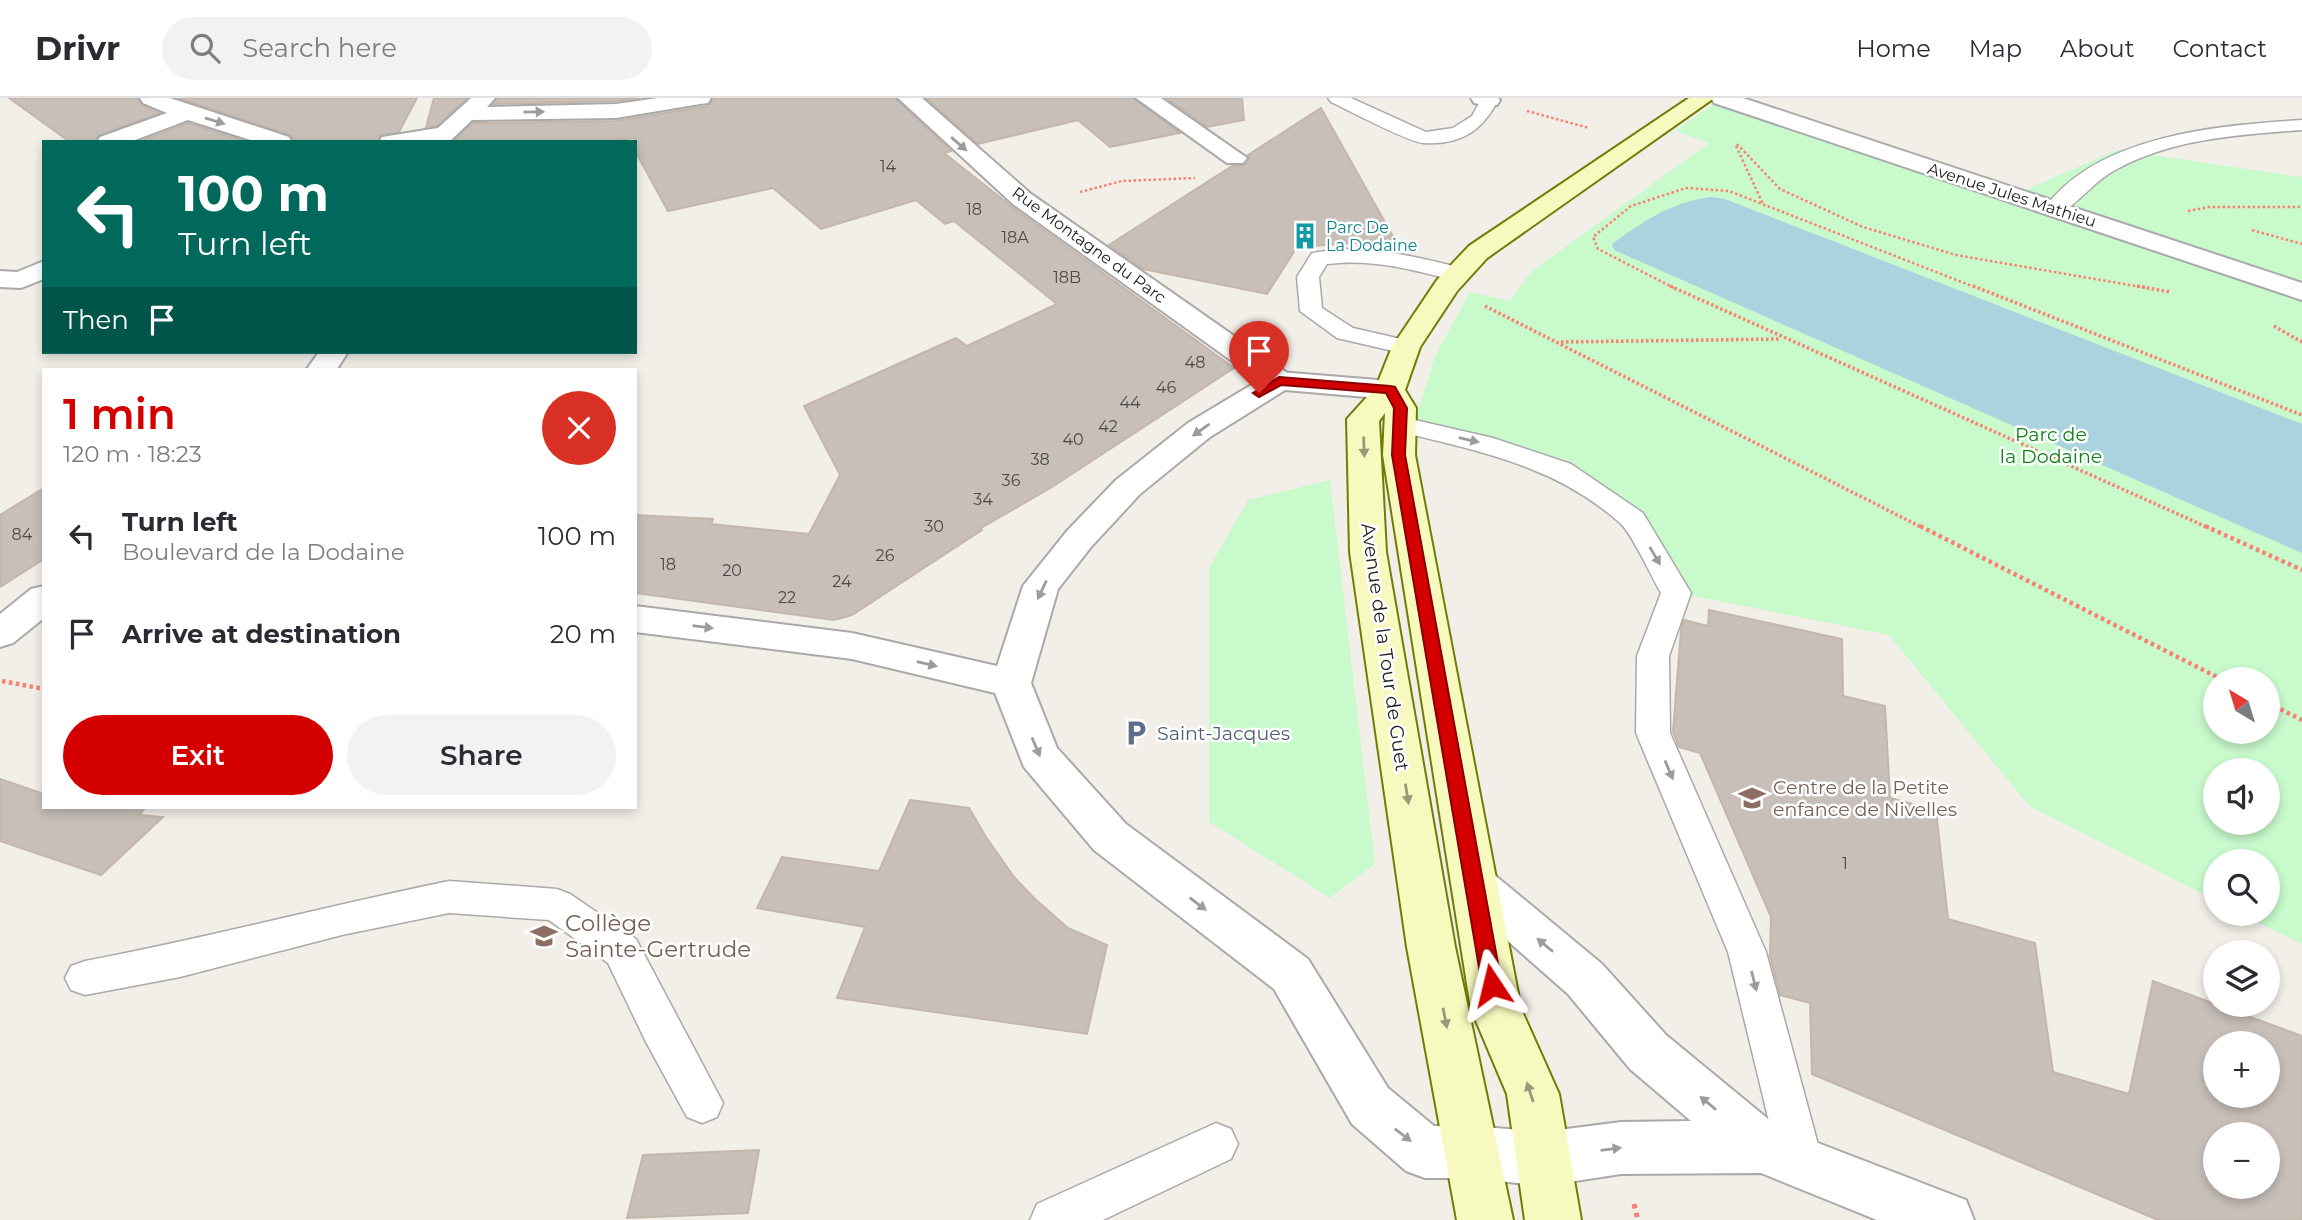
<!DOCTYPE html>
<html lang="en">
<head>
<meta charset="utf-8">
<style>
  :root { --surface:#fff; --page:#f2f2f3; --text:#2b2b33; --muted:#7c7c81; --line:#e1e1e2; --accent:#d40000 }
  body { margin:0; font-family:Montserrat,sans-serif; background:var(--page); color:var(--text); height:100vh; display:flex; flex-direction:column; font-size:26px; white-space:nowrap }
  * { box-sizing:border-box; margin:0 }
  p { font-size:23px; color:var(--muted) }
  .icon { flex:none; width:38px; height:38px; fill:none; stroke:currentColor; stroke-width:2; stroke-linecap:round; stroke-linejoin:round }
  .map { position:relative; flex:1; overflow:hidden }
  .details { position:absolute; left:42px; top:270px; width:595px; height:441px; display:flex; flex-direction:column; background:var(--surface); border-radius:0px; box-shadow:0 4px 10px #0003 }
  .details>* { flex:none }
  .guide { position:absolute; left:42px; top:42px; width:595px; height:214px; border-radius:0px; box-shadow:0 4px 10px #0003; background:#00695c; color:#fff; overflow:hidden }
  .needle { width:46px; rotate:322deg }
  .tools { position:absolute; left:2203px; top:569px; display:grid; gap:14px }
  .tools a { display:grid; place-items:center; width:77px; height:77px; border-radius:50%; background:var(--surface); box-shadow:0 4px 10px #0003; font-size:35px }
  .pin { position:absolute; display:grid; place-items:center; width:60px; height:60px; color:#fff; margin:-72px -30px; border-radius:50% 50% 50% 0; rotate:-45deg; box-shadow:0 0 7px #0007 }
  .pin .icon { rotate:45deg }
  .me { position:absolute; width:77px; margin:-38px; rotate:350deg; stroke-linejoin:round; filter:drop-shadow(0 0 5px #0008) }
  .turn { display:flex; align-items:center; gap:24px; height:147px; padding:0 21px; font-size:32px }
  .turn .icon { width:91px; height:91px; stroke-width:2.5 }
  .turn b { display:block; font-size:49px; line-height:60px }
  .then { display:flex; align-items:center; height:66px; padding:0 21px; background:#0003; gap:14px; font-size:26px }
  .round { display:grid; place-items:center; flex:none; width:74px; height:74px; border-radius:37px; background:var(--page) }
  .head { display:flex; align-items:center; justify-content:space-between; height:119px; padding:0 21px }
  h1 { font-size:42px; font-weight:600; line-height:52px; color:var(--accent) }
  .action { display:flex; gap:14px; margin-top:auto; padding:14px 21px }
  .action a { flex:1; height:80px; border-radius:42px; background:var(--accent); color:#fff; font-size:28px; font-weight:600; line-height:80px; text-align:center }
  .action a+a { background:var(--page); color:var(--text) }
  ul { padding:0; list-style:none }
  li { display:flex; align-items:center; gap:21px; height:98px; padding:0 21px }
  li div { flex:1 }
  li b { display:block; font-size:26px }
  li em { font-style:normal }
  header { display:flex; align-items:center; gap:42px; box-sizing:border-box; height:98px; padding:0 35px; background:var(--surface); border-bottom:2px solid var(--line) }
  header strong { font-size:33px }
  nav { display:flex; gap:38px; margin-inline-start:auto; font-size:24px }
  .search { width:490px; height:63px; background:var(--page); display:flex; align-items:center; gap:18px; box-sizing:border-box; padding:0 24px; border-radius:38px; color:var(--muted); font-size:26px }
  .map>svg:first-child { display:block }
  .park { fill:#c8facc; fill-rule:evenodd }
  .water { fill:#aad3df }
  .building { fill:#c7bfb8; stroke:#c4b6ab; stroke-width:2; fill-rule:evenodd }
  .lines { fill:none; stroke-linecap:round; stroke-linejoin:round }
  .service-casing { stroke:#a9a9a9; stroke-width:3 }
  .minor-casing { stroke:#a9a9a9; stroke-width:4 }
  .tertiary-casing { stroke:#a9a9a9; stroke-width:4 }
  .secondary-casing { stroke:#707d05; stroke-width:4 }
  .path-far3 { stroke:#fa8072; stroke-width:2.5; stroke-dasharray:2.5 2.5; stroke-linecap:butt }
  .path-far2 { stroke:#fa8072; stroke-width:3.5; stroke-dasharray:2.5 2.5; stroke-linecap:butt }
  .path-far1 { stroke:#fa8072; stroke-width:4.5; stroke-dasharray:3.5 3.5; stroke-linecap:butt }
  .path { stroke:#fa8072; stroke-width:5; stroke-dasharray:4.5 4.5; stroke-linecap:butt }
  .service { fill:#fff; fill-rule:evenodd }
  .minor { fill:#fff; fill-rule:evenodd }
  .tertiary { fill:#fff; fill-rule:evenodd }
  .secondary { fill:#f7fabf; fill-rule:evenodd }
  .oneway { fill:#9c9c9c }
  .oneway2 { fill:#979978 }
  .route { fill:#d40000; stroke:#8a0000; stroke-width:2 }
  .labels { text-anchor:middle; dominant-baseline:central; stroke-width:5; stroke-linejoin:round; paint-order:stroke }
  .number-label { font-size:16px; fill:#4b4948 }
  .far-street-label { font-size:16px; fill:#222; stroke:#fff }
  .far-culture-label { font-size:16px; fill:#0d838f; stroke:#fff; text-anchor:start }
  .park-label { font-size:19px; fill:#0c8416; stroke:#fff }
  .street-label { font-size:19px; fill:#222; stroke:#fff }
  .service-label { font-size:19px; fill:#4e5e75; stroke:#fff; text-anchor:start }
  .education-label { font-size:19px; fill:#785e54; stroke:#fff; text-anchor:start }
  .near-education-label { font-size:23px; fill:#785e54; stroke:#fff; text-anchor:start }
</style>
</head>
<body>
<header>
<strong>Drivr</strong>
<div class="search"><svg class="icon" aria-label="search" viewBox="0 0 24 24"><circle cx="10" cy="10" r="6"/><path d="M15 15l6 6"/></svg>Search here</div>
<nav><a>Home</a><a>Map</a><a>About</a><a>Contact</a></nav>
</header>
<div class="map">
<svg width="2302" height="1122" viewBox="0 0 2302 1122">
  <rect width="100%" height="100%" fill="#f2efe9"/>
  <path class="park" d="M 1719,2 L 2007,100 L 2117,52 L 2302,79 L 2302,846 L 2241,816 L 2268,816 L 2268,763 L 2216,763 L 2215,802 L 2029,708 L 1889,537 L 1684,496 L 1641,421 L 1567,370 L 1414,327 L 1435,258 L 1470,194 L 1509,203 L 1532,173 L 1709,45 L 1675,33 ZM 2216,581 L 2268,581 L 2268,634 L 2216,634 ZM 2216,672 L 2268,672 L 2268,724 L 2216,724 Z
    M 1330,382 L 1375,766 L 1330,800 L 1209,724 L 1209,470 L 1248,402 Z"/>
  <path class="water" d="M 1711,99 L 1725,101 L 2302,326 L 2302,455 L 1614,152 L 1612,146 C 1644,123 1671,104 1711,99 Z"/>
  <path class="building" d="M 9,0 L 137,0 L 142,7 L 160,15 L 99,37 L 95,44 L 70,44 Z
    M 178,0 L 417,0 L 399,34 L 382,36 L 377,44 L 294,44 L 290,37 Z
    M 434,0 L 467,0 L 437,28 L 426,29 Z
    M 498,0 L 639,0 L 616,3 L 493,6 Z
    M 714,0 L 895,0 L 951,53 L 944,55 L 1011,108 L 1234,270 L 1052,389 L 981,430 L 982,432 L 852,517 L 834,522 L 635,495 L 635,417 L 713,421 L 711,426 L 809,436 L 840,377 L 804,308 L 956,240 L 967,248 L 1057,206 L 954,123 L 945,126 L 916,102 L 821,131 L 773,90 L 668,113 L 635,53 L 635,40 L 599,44 L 453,44 L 473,25 L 616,23 L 708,8 Z
    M 926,0 L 1133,0 L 1180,35 L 1110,49 L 1078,22 L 978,46 Z
    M 1166,0 L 1242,0 L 1244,22 L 1207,29 Z
    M 1321,10 L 1395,142 L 1297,149 L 1267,196 L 1143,171 L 1109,147 L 1232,68 L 1245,67 L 1250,60 L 1248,57 Z
    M 188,25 L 248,44 L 138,44 Z
    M 44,390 L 44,461 L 0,489 L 0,417 Z
    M 1709,512 L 1842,541 L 1843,598 L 1885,608 L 1890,700 L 1936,712 L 1948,821 L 2035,845 L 2053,974 L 2129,996 L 2153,883 L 2302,938 L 2302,1122 L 2158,1122 L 1812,976 L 1810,905 L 1780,897 L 1770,858 L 1771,819 L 1700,655 L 1679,649 L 1673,634 L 1681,532 L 1684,522 L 1708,528 ZM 2216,945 L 2268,945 L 2268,998 L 2216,998 ZM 2216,1036 L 2268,1036 L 2268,1088 L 2216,1088 Z
    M 0,681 L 44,696 L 44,709 L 146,709 L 139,717 L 163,719 L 101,777 L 0,743 Z
    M 910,702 L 969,710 L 986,739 L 1014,779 L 1035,801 L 1068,830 L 1107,847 L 1087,936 L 837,900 L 865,829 L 757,810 L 782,759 L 879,773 Z
    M 759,1052 L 748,1115 L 627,1120 L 643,1057 Z"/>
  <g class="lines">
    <g class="service-casing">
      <path id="service" d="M 1328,0 L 1351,0 L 1426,34 L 1453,30 L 1472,18 L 1482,0 L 1498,2 C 1482,33 1461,47 1424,45 C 1410,45 1348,12 1331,4 Z
        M 2302,22 L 2302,32 C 2239,37 2175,40 2117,71 C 2095,82 2082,102 2062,114 C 2057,118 2052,117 2047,115 L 2044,111 C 2096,37 2220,27 2302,22 Z
        M 1338,151 C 1381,150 1423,160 1465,171 L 1468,176 L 1465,181 L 1457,183 C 1414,172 1372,160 1327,166 L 1319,179 L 1322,210 L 1353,230 L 1414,244 L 1418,249 L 1414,254 L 1406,256 L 1337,240 L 1300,213 L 1297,179 L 1312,155 Z
        M 1402,319 L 1493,340 L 1571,366 L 1643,415 L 1691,495 L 1669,558 L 1670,635 L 1766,854 L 1823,1065 L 1817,1080 L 1801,1087 L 1785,1080 L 1779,1065 L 1728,854 L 1636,635 L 1637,558 L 1661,495 C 1651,478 1633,437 1620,425 C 1554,366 1476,353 1393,332 L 1389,327 L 1393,322 Z
        M 449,783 L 557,791 L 570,796 L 636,841 L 723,1005 L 717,1019 L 702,1025 L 687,1019 L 646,944 L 608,865 L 549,822 L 449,815 L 342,837 L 180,879 L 85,897 L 71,892 L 65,880 L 71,868 L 85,863 C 207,840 327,808 449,783 Z
        M 1216,1025 L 1231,1031 L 1238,1046 L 1231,1061 L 1103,1122 L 1030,1122 L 1037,1106 Z"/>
    </g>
    <g class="minor-casing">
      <path id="minor" d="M 140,0 L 170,0 L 289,39 L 292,44 L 257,44 L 188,22 L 130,44 L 97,44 L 100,39 L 167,15 L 143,5 Z
        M 471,0 L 495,0 L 487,9 L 616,6 L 658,0 L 711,0 L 708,5 L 700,6 L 616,20 L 472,22 L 449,44 L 379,44 L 382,39 L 438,30 Z
        M 898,0 L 922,0 L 1031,96 L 1290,277 L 1294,283 L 1290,289 L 1279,292 L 1268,289 L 1013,106 Z
        M 1136,0 L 1161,0 L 1247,60 L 1243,65 L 1227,65 Z
        M 1471,0 L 1498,0 L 1500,2 L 1497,7 L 1489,8 L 1474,5 Z
        M 1711,0 L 1743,0 L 2302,185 L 2302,202 L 1714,5 Z
        M 44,163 L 44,181 L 21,190 L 0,189 L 0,173 L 17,174 Z
        M 319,254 L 348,254 L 337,271 L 307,271 Z"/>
    </g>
    <g class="tertiary-casing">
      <path id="tertiary" d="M 1279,274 L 1390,283 L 1401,286 L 1405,292 L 1401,298 L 1390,301 L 1285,292 L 1210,339 L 1140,396 L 1091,449 L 1058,491 L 1031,585 L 1057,650 L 1126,726 L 1308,861 L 1388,990 L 1434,1028 L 1472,1028 L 1543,1034 L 1621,1024 L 1691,1023 L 1630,971 L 1568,896 L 1459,800 L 1452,787 L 1459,774 L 1475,768 L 1491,774 L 1602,866 L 1666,937 L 1779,1030 L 1966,1102 L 1974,1122 L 1877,1122 L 1761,1075 L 1621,1076 L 1543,1088 L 1472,1080 L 1425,1080 L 1406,1073 L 1352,1026 L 1274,891 L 1094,752 L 1024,669 L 995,595 L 852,561 L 635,534 L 635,508 L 852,535 L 997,568 L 1023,488 L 1067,433 L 1116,382 L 1188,325 L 1268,277 Z
        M 44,488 L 44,520 L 13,545 L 0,549 L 0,516 L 31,491 Z"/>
    </g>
    <g class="secondary-casing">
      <path id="secondary" d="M 1689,0 L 1714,0 L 1487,160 L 1457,193 L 1420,249 L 1405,292 L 1416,310 L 1415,357 L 1521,911 L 1559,996 L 1581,1122 L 1525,1122 L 1507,996 L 1471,911 L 1383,357 L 1385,315 L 1379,323 L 1386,454 L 1455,849 L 1513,1122 L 1457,1122 L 1407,849 L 1350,454 L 1347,321 L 1376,289 L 1392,249 L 1437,182 L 1469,148 Z"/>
    </g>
    <path class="path-far3" d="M 1527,13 L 1589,30
      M 1737,46 L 1780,91 L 1863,129 L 1956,157 L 2147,190
      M 1736,48 L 1763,106
      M 1080,94 L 1122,83 L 1195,80
      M 2188,113 L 2209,109 L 2302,109
      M 2252,132 L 2302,146
      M 1674,190 L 1598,151 L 1593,139 L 1631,108 L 1686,90 L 1729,93 L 1977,190"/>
    <path class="path-far2" d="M 1670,188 L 2209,430
      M 1973,188 L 2302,317
      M 2137,188 L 2170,194
      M 1485,208 L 1923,430
      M 2274,228 L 2302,244
      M 1561,244 L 1780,241"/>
    <path class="path-far1" d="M 1920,428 L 2221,581
      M 2205,428 L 2302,472
      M 2,583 L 44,591
      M 2268,605 L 2302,622"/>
    <path class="path" d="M 1634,1106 L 1638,1122"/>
    <use href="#service" class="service"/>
    <use href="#minor" class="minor"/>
    <use href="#tertiary" class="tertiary"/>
    <use href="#secondary" class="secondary"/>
  </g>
  <defs><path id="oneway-solid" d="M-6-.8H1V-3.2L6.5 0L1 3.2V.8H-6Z" transform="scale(1.75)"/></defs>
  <g class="oneway">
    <use href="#oneway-solid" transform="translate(534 14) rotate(-1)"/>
    <use href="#oneway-solid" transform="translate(215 23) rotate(17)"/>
    <use href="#oneway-solid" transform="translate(959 46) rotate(41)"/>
    <use href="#oneway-solid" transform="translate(1201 332) rotate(145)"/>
    <use href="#oneway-solid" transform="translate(1469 342) rotate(13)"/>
    <use href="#oneway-solid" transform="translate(1655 458) rotate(60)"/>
    <use href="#oneway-solid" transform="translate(1042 492) rotate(115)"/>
    <use href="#oneway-solid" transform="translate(703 529) rotate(7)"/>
    <use href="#oneway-solid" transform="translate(927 566) rotate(13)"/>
    <use href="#oneway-solid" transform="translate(1036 649) rotate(67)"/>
    <use href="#oneway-solid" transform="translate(1669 672) rotate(67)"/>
    <use href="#oneway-solid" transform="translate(1198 806) rotate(37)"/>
    <use href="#oneway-solid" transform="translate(1545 847) rotate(-140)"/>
    <use href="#oneway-solid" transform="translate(1754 883) rotate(76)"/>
    <use href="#oneway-solid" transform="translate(1708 1005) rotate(-140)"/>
    <use href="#oneway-solid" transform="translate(1403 1037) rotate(38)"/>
    <use href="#oneway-solid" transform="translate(1611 1051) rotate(-7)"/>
  </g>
  <g class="oneway2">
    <use href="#oneway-solid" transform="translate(1364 349) rotate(88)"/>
    <use href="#oneway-solid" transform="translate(1407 696) rotate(81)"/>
    <use href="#oneway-solid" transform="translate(1445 920) rotate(79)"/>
    <use href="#oneway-solid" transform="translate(1530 994) rotate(-108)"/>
  </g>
  <path class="route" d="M 1279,279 L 1390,288 L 1395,289 L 1407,310 L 1405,357 L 1502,887 L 1499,893 L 1492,895 L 1485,893 L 1482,887 L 1392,357 L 1394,310 L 1386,295 L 1281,287 L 1259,299 L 1253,295 Z"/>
  <defs>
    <g id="building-bare" transform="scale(2.1)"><path d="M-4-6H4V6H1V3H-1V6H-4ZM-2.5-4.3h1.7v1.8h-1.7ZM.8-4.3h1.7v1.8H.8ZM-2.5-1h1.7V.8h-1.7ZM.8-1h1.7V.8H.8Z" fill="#0f9aa8" stroke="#fff" stroke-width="2.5" paint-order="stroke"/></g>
    <g id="parking-bare" transform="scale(2.1)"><path d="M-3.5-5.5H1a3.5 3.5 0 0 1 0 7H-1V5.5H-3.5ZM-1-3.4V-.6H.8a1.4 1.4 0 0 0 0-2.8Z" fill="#5c6f8a" stroke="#fff" stroke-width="2.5" paint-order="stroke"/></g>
    <g id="school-bare" transform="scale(2.1)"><path d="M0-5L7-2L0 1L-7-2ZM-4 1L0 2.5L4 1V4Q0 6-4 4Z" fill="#8d6e63" stroke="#fff" stroke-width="2.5" paint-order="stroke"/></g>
  </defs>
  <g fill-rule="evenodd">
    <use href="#building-bare" x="1305" y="138"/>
    <use href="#parking-bare" x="1136" y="635"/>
    <use href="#school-bare" x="1752" y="700"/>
    <use href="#school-bare" x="544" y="838"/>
  </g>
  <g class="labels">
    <g class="number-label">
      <text x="888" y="68">14</text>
      <text x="974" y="111">18</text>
      <text x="1015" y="139">18A</text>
      <text x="1067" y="179">18B</text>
      <text x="1195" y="264">48</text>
      <text x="1166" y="289">46</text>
      <text x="1130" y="304">44</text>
      <text x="1108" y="328">42</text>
      <text x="1073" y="341">40</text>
      <text x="1040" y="361">38</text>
      <text x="1011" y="382">36</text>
      <text x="983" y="401">34</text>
      <text x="934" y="428">30</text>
      <text x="22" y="436">84</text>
      <text x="885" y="457">26</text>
      <text x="668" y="466">18</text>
      <text x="732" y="472">20</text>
      <text x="842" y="483">24</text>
      <text x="787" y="499">22</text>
      <text x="1845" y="765">1</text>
    </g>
    <g class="far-street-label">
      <text transform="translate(2012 97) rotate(18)">Avenue Jules Mathieu</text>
      <text transform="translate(1089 147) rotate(36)">Rue Montagne du Parc</text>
    </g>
    <g class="far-culture-label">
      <text x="1326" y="129">Parc De<tspan x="1326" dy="18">La Dodaine</tspan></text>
    </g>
    <g class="park-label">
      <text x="2051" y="336">Parc de<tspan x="2051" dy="22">la Dodaine</tspan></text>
    </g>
    <g class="street-label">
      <text transform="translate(1385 549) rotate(82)">Avenue de la Tour de Guet</text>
    </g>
    <g class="service-label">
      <text x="1157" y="635">Saint-Jacques</text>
    </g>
    <g class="education-label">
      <text x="1773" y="689">Centre de la Petite<tspan x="1773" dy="22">enfance de Nivelles</tspan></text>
    </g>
    <g class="near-education-label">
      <text x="565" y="825">Collège<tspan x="565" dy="26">Sainte-Gertrude</tspan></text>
    </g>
  </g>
</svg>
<div class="tools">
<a><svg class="needle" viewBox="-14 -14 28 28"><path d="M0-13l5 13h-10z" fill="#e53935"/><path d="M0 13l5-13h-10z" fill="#7c7c81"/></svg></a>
<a><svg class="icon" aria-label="sound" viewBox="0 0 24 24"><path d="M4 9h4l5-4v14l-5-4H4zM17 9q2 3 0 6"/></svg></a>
<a><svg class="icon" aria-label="search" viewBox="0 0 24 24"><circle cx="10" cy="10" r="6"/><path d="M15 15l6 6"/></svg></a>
<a><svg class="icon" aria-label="layers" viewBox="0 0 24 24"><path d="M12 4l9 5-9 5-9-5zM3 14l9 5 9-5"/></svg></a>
<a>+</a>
<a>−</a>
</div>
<div class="pin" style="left:1259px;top:295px;background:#d93025"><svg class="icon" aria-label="arrive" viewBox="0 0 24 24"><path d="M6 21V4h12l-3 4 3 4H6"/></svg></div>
<svg class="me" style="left:1492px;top:887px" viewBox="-20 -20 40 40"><path d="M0-17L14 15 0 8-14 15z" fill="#d40000" stroke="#fff" stroke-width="4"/></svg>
<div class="guide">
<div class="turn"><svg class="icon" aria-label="left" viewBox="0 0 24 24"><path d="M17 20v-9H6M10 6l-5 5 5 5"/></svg><div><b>100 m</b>Turn left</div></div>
<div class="then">Then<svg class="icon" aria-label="arrive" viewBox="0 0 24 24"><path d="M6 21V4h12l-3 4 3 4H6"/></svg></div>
</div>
<section class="details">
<div class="head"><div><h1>1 min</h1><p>120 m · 18:23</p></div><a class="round" style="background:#d93025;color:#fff"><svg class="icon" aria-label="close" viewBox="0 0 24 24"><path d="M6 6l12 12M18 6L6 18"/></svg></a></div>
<ul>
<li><svg class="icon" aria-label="left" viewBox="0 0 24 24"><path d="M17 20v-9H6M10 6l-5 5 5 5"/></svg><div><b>Turn left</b><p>Boulevard de la Dodaine</p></div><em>100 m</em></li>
<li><svg class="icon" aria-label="arrive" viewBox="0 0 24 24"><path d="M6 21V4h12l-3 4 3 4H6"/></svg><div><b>Arrive at destination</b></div><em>20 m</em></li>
</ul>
<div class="action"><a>Exit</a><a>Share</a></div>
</section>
</div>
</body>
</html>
